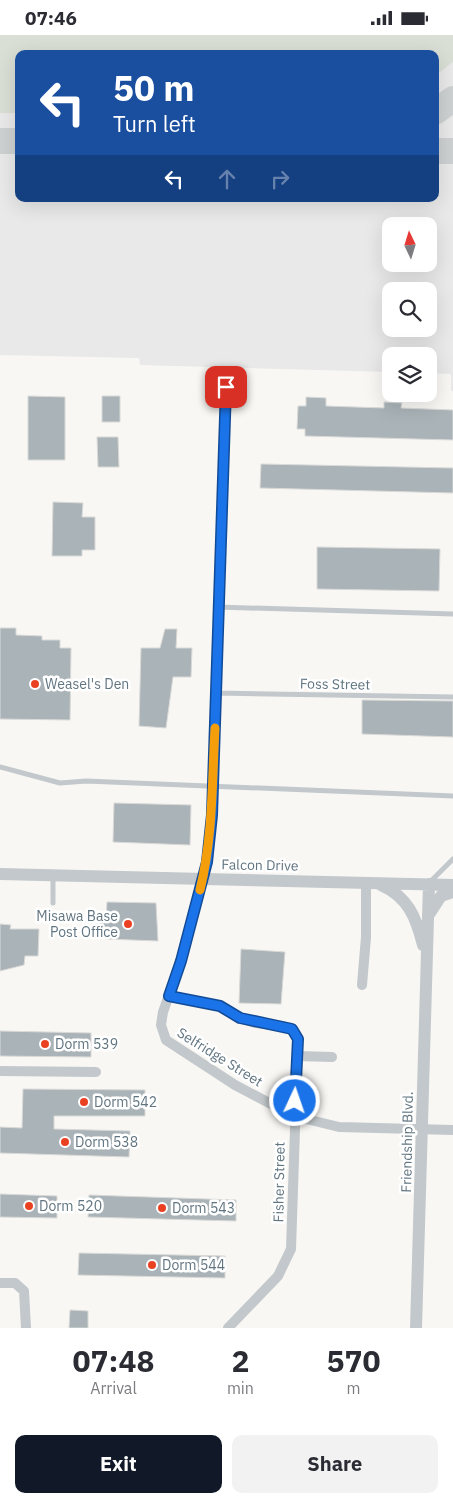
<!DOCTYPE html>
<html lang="en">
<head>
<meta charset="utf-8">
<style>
  :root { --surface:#fff; --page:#f2f2f3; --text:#2b2b33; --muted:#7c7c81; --accent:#111827 }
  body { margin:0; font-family:"IBM Plex Sans",sans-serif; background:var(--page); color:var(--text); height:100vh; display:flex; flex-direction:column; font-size:19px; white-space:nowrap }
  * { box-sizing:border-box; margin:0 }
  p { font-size:16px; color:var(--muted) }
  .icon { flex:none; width:28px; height:28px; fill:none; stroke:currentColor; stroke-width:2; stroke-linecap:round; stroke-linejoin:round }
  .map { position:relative; height:1293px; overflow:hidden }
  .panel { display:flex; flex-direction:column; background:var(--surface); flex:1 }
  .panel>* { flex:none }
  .hud { position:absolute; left:15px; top:15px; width:424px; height:152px; border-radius:10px; box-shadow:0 5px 20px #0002; background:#1a4fa0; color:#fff; overflow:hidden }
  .needle { width:32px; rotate:356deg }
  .fabs { position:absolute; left:382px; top:182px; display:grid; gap:10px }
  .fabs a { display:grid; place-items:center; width:55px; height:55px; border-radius:10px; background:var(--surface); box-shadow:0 5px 20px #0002; font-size:25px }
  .pin { position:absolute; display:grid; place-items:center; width:42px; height:42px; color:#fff; margin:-21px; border-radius:10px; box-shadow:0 2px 8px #0006 }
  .me { position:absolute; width:55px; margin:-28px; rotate:3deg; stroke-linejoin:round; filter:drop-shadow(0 0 4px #0008) }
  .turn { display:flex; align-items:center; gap:18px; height:105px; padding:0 15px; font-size:22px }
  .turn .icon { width:65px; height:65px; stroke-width:2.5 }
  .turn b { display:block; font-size:35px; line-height:42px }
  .lanes { display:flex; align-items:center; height:48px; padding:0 15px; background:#0003; justify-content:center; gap:25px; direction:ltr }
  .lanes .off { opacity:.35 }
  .eta { display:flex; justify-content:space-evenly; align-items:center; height:85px; text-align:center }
  .eta b { font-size:30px; font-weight:800; line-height:35px }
  .primary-button { display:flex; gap:10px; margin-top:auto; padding:10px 15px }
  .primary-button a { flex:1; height:58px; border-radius:10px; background:var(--accent); color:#fff; font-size:20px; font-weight:800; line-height:58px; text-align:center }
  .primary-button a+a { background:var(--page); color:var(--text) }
  .status { display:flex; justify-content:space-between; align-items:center; height:35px; padding:0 25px; background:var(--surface); direction:ltr }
  .status svg { height:14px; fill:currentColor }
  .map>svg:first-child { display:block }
  .built { fill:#e8e9e8; fill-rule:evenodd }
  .green { fill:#d9dfd5 }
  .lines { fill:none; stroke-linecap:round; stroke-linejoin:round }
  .taxiway { stroke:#ced1d2; stroke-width:26 }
  .building { fill:#a9b3b8; stroke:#d9d9d7 }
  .service { stroke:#c2c8cb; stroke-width:5 }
  .minor { stroke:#c2c8cb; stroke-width:10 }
  .tertiary { stroke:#c2c8cb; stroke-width:12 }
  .route-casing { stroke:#114b97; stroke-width:12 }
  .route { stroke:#1a73e8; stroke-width:9 }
  .slow { stroke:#f59e0b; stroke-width:9 }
  .poi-dot { fill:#ea4122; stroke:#fff; stroke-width:2 }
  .labels { text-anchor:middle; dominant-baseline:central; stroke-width:5; stroke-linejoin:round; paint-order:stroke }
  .poi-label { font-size:14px; fill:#617581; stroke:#fff; text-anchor:start }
  .street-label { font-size:14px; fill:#617581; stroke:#fff }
</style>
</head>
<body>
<div class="status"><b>07:46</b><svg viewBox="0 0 49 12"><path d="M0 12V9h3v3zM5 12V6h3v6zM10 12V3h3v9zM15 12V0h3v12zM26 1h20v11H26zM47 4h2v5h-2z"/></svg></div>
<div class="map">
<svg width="453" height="1293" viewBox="0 0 453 1293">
  <rect width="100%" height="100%" fill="#f8f7f4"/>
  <path class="built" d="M 0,0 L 453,0 L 453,356 L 451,356 L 451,339 L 429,338 L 429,321 L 391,321 L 391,337 L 140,330 L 139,323 L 0,320 ZM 19,19 L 435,19 L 435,164 L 19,164 ZM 391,191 L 429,191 L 429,229 L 391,229 ZM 391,256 L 429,256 L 429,294 L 391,294 Z"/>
  <path class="green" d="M 0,0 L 453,0 L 453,27 L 435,41 L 435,19 L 19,19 L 19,78 L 0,78 Z"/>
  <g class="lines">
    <path class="taxiway" d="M 435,77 L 453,64
      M 0,106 L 19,106
      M 435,116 L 453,116"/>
  </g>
  <path class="building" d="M 28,361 L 65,362 L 65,425 L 28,425 Z
    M 102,361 L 120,361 L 120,387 L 102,387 Z
    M 306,362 L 326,363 L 326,371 L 384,373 L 384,367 L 402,368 L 401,373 L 453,375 L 453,405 L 305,401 L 305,394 L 297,394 L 298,371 L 306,371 Z
    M 97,402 L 118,402 L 119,432 L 98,432 Z
    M 261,429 L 453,433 L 453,458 L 260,453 Z
    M 53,467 L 83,468 L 82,482 L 95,482 L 95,515 L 82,515 L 82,521 L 52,521 Z
    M 317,512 L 440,514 L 439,556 L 317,554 Z
    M 0,593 L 16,593 L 16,600 L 42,601 L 42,605 L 60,605 L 60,613 L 71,613 L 70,685 L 0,684 Z
    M 165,594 L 177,594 L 176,613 L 192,613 L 191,642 L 173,642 L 166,693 L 139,691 L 141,613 L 160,613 Z
    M 362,665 L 453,666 L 453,702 L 362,699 Z
    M 114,768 L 191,770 L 190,810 L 113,807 Z
    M 107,867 L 156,868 L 158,906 L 106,904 L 106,893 L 99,894 L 99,885 L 106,886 Z
    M 0,889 L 11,890 L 10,894 L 39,894 L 38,921 L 25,921 L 24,930 L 0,936 Z
    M 241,914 L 285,917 L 281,969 L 239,968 Z
    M 0,996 L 91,998 L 91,1022 L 0,1021 Z
    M 23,1054 L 145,1055 L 145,1081 L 54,1081 L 54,1094 L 130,1096 L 129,1122 L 0,1118 L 0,1092 L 22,1093 Z
    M 0,1159 L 57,1161 L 57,1183 L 0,1182 Z
    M 89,1160 L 236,1165 L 236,1186 L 88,1182 Z
    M 79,1218 L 225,1221 L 225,1243 L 78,1240 Z
    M 70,1275 L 88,1276 L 88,1293 L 69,1293 Z"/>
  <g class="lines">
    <path class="service" d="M 217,572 L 453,579
      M 217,658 L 453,662
      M 0,732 L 60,748 L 86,746 L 453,761
      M 53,841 L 53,868
      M 203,843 L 212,779 L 225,352
      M 430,847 L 453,824"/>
    <path class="minor" d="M 203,843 L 181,926 L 163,977 L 161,990 L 166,1005 L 235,1050 L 294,1081 L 339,1092 L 453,1095
      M 362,950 L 366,902 L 366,847
      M 169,961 L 219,971 L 240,983 L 255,988 L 282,991 L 292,994 L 298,1004 L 291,1214 L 278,1241 L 228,1293
      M 297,1021 L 332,1022
      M 0,1036 L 96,1037
      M 0,1248 L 15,1248 L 24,1256 L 26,1293"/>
    <path class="tertiary" d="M 0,839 L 453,850
      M 381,850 C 408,862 416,882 423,910
      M 428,881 L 441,861 L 453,857
      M 416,1293 L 429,849"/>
  </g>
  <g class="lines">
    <g class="route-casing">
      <path id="route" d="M 226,352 L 212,780 L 207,827 L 181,926 L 169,961 L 220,971 L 240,983 L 292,994 L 298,1004 L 295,1066"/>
    </g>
    <use href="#route" class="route"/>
    <path class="slow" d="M 200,855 C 213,802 212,747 215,693"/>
  </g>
  <g class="poi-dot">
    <circle cx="35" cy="649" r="5"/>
    <circle cx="128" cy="889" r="5"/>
    <circle cx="45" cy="1009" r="5"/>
    <circle cx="84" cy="1067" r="5"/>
    <circle cx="65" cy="1107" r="5"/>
    <circle cx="29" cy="1171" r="5"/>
    <circle cx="162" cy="1173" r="5"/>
    <circle cx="152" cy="1230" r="5"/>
  </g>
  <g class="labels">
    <g class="poi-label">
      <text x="45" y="649">Weasel's Den</text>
      <text x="118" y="881" text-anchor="end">Misawa Base<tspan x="118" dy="16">Post Office</tspan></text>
      <text x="55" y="1009">Dorm 539</text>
      <text x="94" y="1067">Dorm 542</text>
      <text x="75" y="1107">Dorm 538</text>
      <text x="39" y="1171">Dorm 520</text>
      <text x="172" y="1173">Dorm 543</text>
      <text x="162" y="1230">Dorm 544</text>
    </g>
    <g class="street-label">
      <text transform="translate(335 649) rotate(1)">Foss Street</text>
      <text transform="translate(260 830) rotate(1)">Falcon Drive</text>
      <text transform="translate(220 1022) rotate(32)">Selfridge Street</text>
      <text transform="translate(407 1107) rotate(-89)">Friendship Blvd.</text>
      <text transform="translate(279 1147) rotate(-89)">Fisher Street</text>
    </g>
  </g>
</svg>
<div class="fabs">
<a><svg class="needle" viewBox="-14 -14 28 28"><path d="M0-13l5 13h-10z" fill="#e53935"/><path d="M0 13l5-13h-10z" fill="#7c7c81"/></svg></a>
<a><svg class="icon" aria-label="search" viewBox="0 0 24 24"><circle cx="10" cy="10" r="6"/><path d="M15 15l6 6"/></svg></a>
<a><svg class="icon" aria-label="layers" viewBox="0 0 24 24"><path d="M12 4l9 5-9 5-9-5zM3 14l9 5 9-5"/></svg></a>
</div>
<div class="pin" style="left:226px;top:352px;background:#d93025"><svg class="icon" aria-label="arrive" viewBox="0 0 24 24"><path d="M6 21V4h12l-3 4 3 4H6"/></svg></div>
<svg class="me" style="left:295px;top:1066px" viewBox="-20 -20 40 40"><circle r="17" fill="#1a73e8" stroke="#fff" stroke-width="3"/><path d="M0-11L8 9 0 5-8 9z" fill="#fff"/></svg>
<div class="hud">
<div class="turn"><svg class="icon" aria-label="left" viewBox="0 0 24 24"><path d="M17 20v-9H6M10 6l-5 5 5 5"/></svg><div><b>50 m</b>Turn left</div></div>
<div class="lanes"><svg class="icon" aria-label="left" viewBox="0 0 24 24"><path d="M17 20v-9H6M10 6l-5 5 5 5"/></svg><svg class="icon off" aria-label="ahead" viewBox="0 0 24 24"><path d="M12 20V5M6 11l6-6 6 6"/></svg><svg class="icon off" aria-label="right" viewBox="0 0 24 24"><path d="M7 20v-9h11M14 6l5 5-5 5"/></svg></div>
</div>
</div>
<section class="panel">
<div class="eta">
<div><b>07:48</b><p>Arrival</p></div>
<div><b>2</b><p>min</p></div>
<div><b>570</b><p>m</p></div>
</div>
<div class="primary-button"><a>Exit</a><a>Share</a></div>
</section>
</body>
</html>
